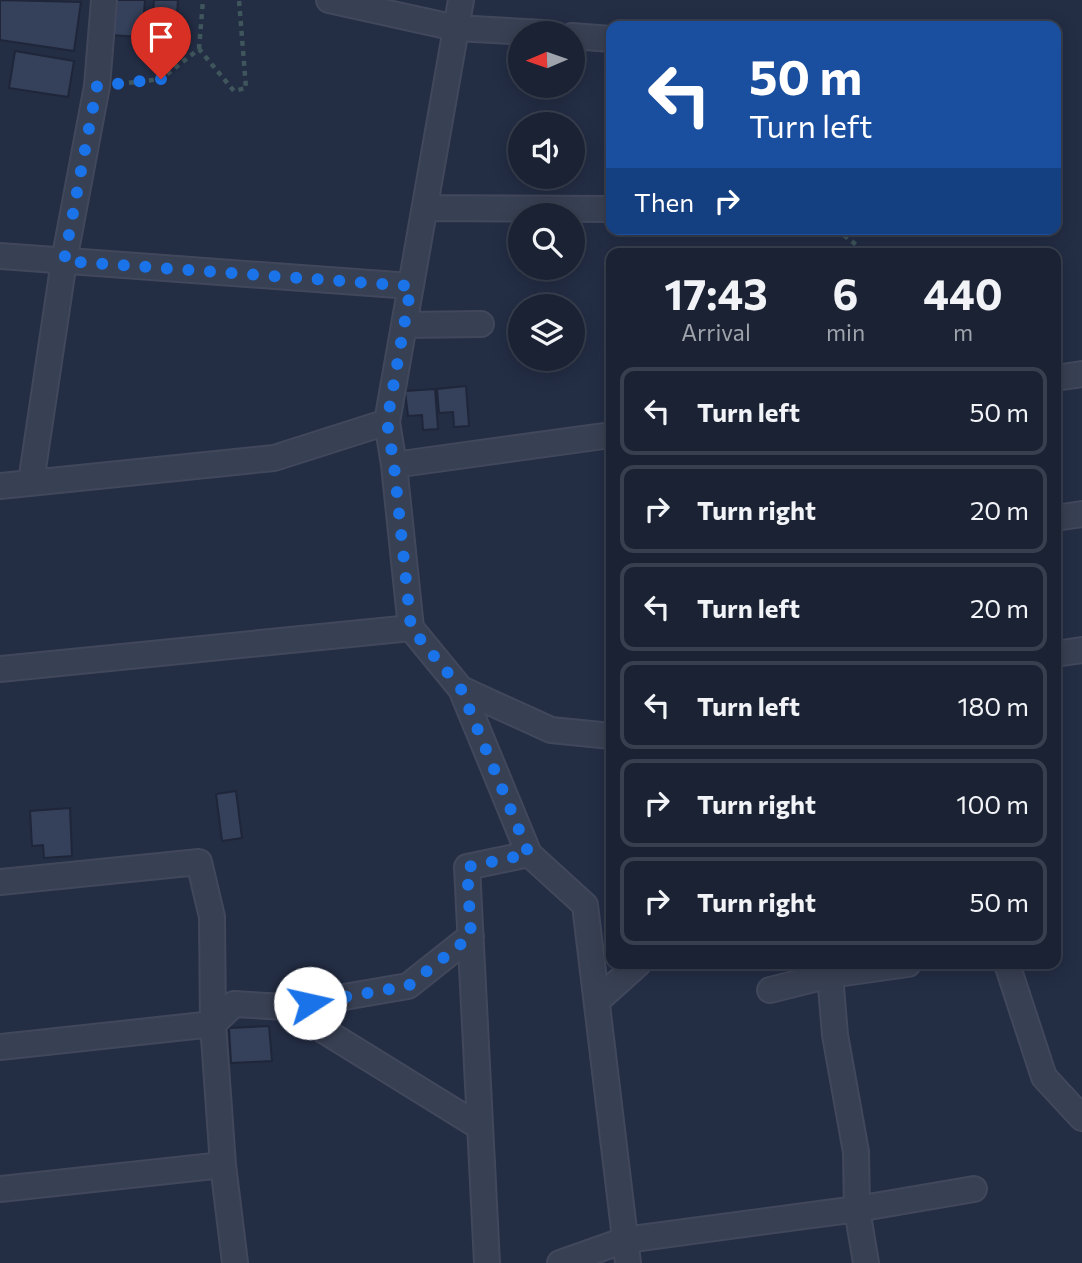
<!DOCTYPE html>
<html lang="en">
<head>
<meta charset="utf-8">
<style>
  :root { --surface:#1a2233; --page:#272f3f; --text:#f1f3f6; --muted:#9fa4ac; --line:#383f4e }
  body { margin:0; font-family:Commissioner,sans-serif; background:var(--page); color:var(--text); height:100vh; display:flex; flex-direction:column; font-size:26px; white-space:nowrap }
  * { box-sizing:border-box; margin:0 }
  p { font-size:23px; color:var(--muted) }
  .icon { flex:none; width:38px; height:38px; fill:none; stroke:currentColor; stroke-width:2; stroke-linecap:round; stroke-linejoin:round }
  .map { position:relative; flex:1; overflow:hidden }
  .drawer { position:absolute; left:606px; top:248px; width:455px; height:721px; display:flex; flex-direction:column; background:var(--surface); border-radius:14px; box-shadow:0 4px 18px #0003,0 0 0 2px var(--line) }
  .drawer>* { flex:none }
  .hud { position:absolute; left:606px; top:21px; width:455px; height:214px; border-radius:14px; box-shadow:0 4px 18px #0003,0 0 0 2px var(--line); background:#1a4fa0; color:#fff; overflow:hidden }
  .needle { width:46px; rotate:268deg }
  .controls { position:absolute; left:508px; top:21px; display:grid; gap:14px }
  .controls a { display:grid; place-items:center; width:77px; height:77px; border-radius:50%; background:var(--surface); box-shadow:0 4px 18px #0003,0 0 0 2px var(--line); font-size:35px }
  .pin { position:absolute; display:grid; place-items:center; width:60px; height:60px; color:#fff; margin:-72px -30px; border-radius:50% 50% 50% 0; rotate:-45deg; box-shadow:0 0 7px #0007 }
  .pin .icon { rotate:45deg }
  .me { position:absolute; width:77px; margin:-38px; rotate:80deg; stroke-linejoin:round; filter:drop-shadow(0 0 5px #0008) }
  .turn { display:flex; align-items:center; gap:24px; height:147px; padding:0 28px; font-size:32px }
  .turn .icon { width:91px; height:91px; stroke-width:2.5 }
  .turn b { display:block; font-size:49px; line-height:60px }
  .then { display:flex; align-items:center; height:66px; padding:0 28px; background:#0003; gap:14px; font-size:26px }
  .eta { display:flex; justify-content:space-evenly; align-items:center; height:119px; text-align:center }
  .eta b { font-size:42px; font-weight:700; line-height:49px }
  ul { padding:0; list-style:none }
  li { display:flex; align-items:center; gap:21px; height:88px; margin:0 14px 10px; padding:0 14px; border:4px solid var(--line); border-radius:14px }
  li div { flex:1 }
  li b { display:block; font-size:26px }
  li em { font-style:normal }
  .map>svg:first-child { display:block }
  .building { fill:#35405a; stroke:#1f263a; stroke-width:2 }
  .lines { fill:none; stroke-linecap:round; stroke-linejoin:round }
  .street-casing { stroke:#42485c; stroke-width:28 }
  .path { stroke:#3f565c; stroke-width:4.5; stroke-dasharray:5 5; stroke-linecap:butt }
  .street { stroke:#384053; stroke-width:24 }
  .route { stroke:#1a73e8; stroke-width:12; stroke-dasharray:0 21.6 }
</style>
</head>
<body>
<div class="map">
<svg width="1082" height="1263" viewBox="0 0 1082 1263">
  <rect width="100%" height="100%" fill="#232d44"/>
  <path class="building" d="M 0,0 L 81,2 L 74,51 L 0,40 Z
    M 112,0 L 145,0 L 142,37 L 110,35 Z
    M 154,0 L 178,0 L 175,44 L 151,42 Z
    M 15,51 L 74,61 L 68,97 L 9,88 Z
    M 466,386 L 469,426 L 454,427 L 453,412 L 439,413 L 437,389 Z
    M 435,389 L 438,429 L 423,430 L 422,415 L 408,416 L 405,391 Z
    M 236,791 L 242,838 L 222,841 L 216,794 Z
    M 70,808 L 72,856 L 44,858 L 43,845 L 32,846 L 30,811 Z
    M 269,1026 L 272,1061 L 231,1063 L 229,1028 Z"/>
  <g class="lines">
    <g class="street-casing">
      <path id="street" d="M 329,0 L 456,28 L 544,33
        M 461,0 L 387,422 L 394,465 L 411,628 L 461,689 L 529,854 L 467,867 L 487,1263
        M 572,36 L 611,39
        M 425,208 L 611,209
        M 0,256 L 411,286
        M 404,325 L 481,324
        M 1055,378 L 1082,374
        M 394,465 L 611,435
        M 31,482 L 64,261 L 97,86 L 104,0
        M 0,486 L 274,458 L 387,422
        M 1055,518 L 1082,514
        M 1055,654 L 1082,650
        M 0,669 L 411,628
        M 461,689 L 551,730 L 611,736
        M 529,854 L 585,905 L 628,1263
        M 0,882 L 199,862 L 212,917 L 213,1024
        M 1007,964 L 1044,1077 L 1082,1118
        M 830,975 L 835,1035 L 856,1152 L 857,1209 L 866,1263
        M 770,990 L 830,975 L 908,964
        M 598,1000 L 638,964
        M 286,1007 L 408,986 L 471,936
        M 213,1024 L 234,1004 L 286,1007 L 480,1127
        M 0,1047 L 213,1024 L 223,1165 L 235,1263
        M 0,1189 L 223,1165
        M 560,1263 L 625,1240 L 857,1209 L 974,1189"/>
    </g>
    <path class="path" d="M 199,49 L 203,0
      M 119,84 L 161,79 L 199,49 L 234,91 L 246,88 L 239,0
      M 836,229 L 868,254"/>
    <use href="#street" class="street"/>
  </g>
  <g class="lines">
    <path class="route" d="M 161,79 L 97,86 L 64,261 L 411,286 L 387,422 L 394,465 L 411,628 L 461,689 L 529,854 L 467,867 L 471,936 L 408,986 L 310,1003"/>
  </g>
</svg>
<div class="controls">
<a><svg class="needle" viewBox="-14 -14 28 28"><path d="M0-13l5 13h-10z" fill="#e53935"/><path d="M0 13l5-13h-10z" fill="#9fa4ac"/></svg></a>
<a><svg class="icon" aria-label="sound" viewBox="0 0 24 24"><path d="M4 9h4l5-4v14l-5-4H4zM17 9q2 3 0 6"/></svg></a>
<a><svg class="icon" aria-label="search" viewBox="0 0 24 24"><circle cx="10" cy="10" r="6"/><path d="M15 15l6 6"/></svg></a>
<a><svg class="icon" aria-label="layers" viewBox="0 0 24 24"><path d="M12 4l9 5-9 5-9-5zM3 14l9 5 9-5"/></svg></a>
</div>
<div class="pin" style="left:161px;top:79px;background:#d93025"><svg class="icon" aria-label="arrive" viewBox="0 0 24 24"><path d="M6 21V4h12l-3 4 3 4H6"/></svg></div>
<svg class="me" style="left:310px;top:1003px" viewBox="-20 -20 40 40"><circle r="19" fill="#fff"/><path d="M0-13L10 11 0 6-10 11z" fill="#1a73e8"/></svg>
<div class="hud">
<div class="turn"><svg class="icon" aria-label="left" viewBox="0 0 24 24"><path d="M17 20v-9H6M10 6l-5 5 5 5"/></svg><div><b>50 m</b>Turn left</div></div>
<div class="then">Then<svg class="icon" aria-label="right" viewBox="0 0 24 24"><path d="M7 20v-9h11M14 6l5 5-5 5"/></svg></div>
</div>
<section class="drawer">
<div class="eta">
<div><b>17:43</b><p>Arrival</p></div>
<div><b>6</b><p>min</p></div>
<div><b>440</b><p>m</p></div>
</div>
<ul>
<li><svg class="icon" aria-label="left" viewBox="0 0 24 24"><path d="M17 20v-9H6M10 6l-5 5 5 5"/></svg><div><b>Turn left</b></div><em>50 m</em></li>
<li><svg class="icon" aria-label="right" viewBox="0 0 24 24"><path d="M7 20v-9h11M14 6l5 5-5 5"/></svg><div><b>Turn right</b></div><em>20 m</em></li>
<li><svg class="icon" aria-label="left" viewBox="0 0 24 24"><path d="M17 20v-9H6M10 6l-5 5 5 5"/></svg><div><b>Turn left</b></div><em>20 m</em></li>
<li><svg class="icon" aria-label="left" viewBox="0 0 24 24"><path d="M17 20v-9H6M10 6l-5 5 5 5"/></svg><div><b>Turn left</b></div><em>180 m</em></li>
<li><svg class="icon" aria-label="right" viewBox="0 0 24 24"><path d="M7 20v-9h11M14 6l5 5-5 5"/></svg><div><b>Turn right</b></div><em>100 m</em></li>
<li><svg class="icon" aria-label="right" viewBox="0 0 24 24"><path d="M7 20v-9h11M14 6l5 5-5 5"/></svg><div><b>Turn right</b></div><em>50 m</em></li>
</ul>
</section>
</div>
</body>
</html>
